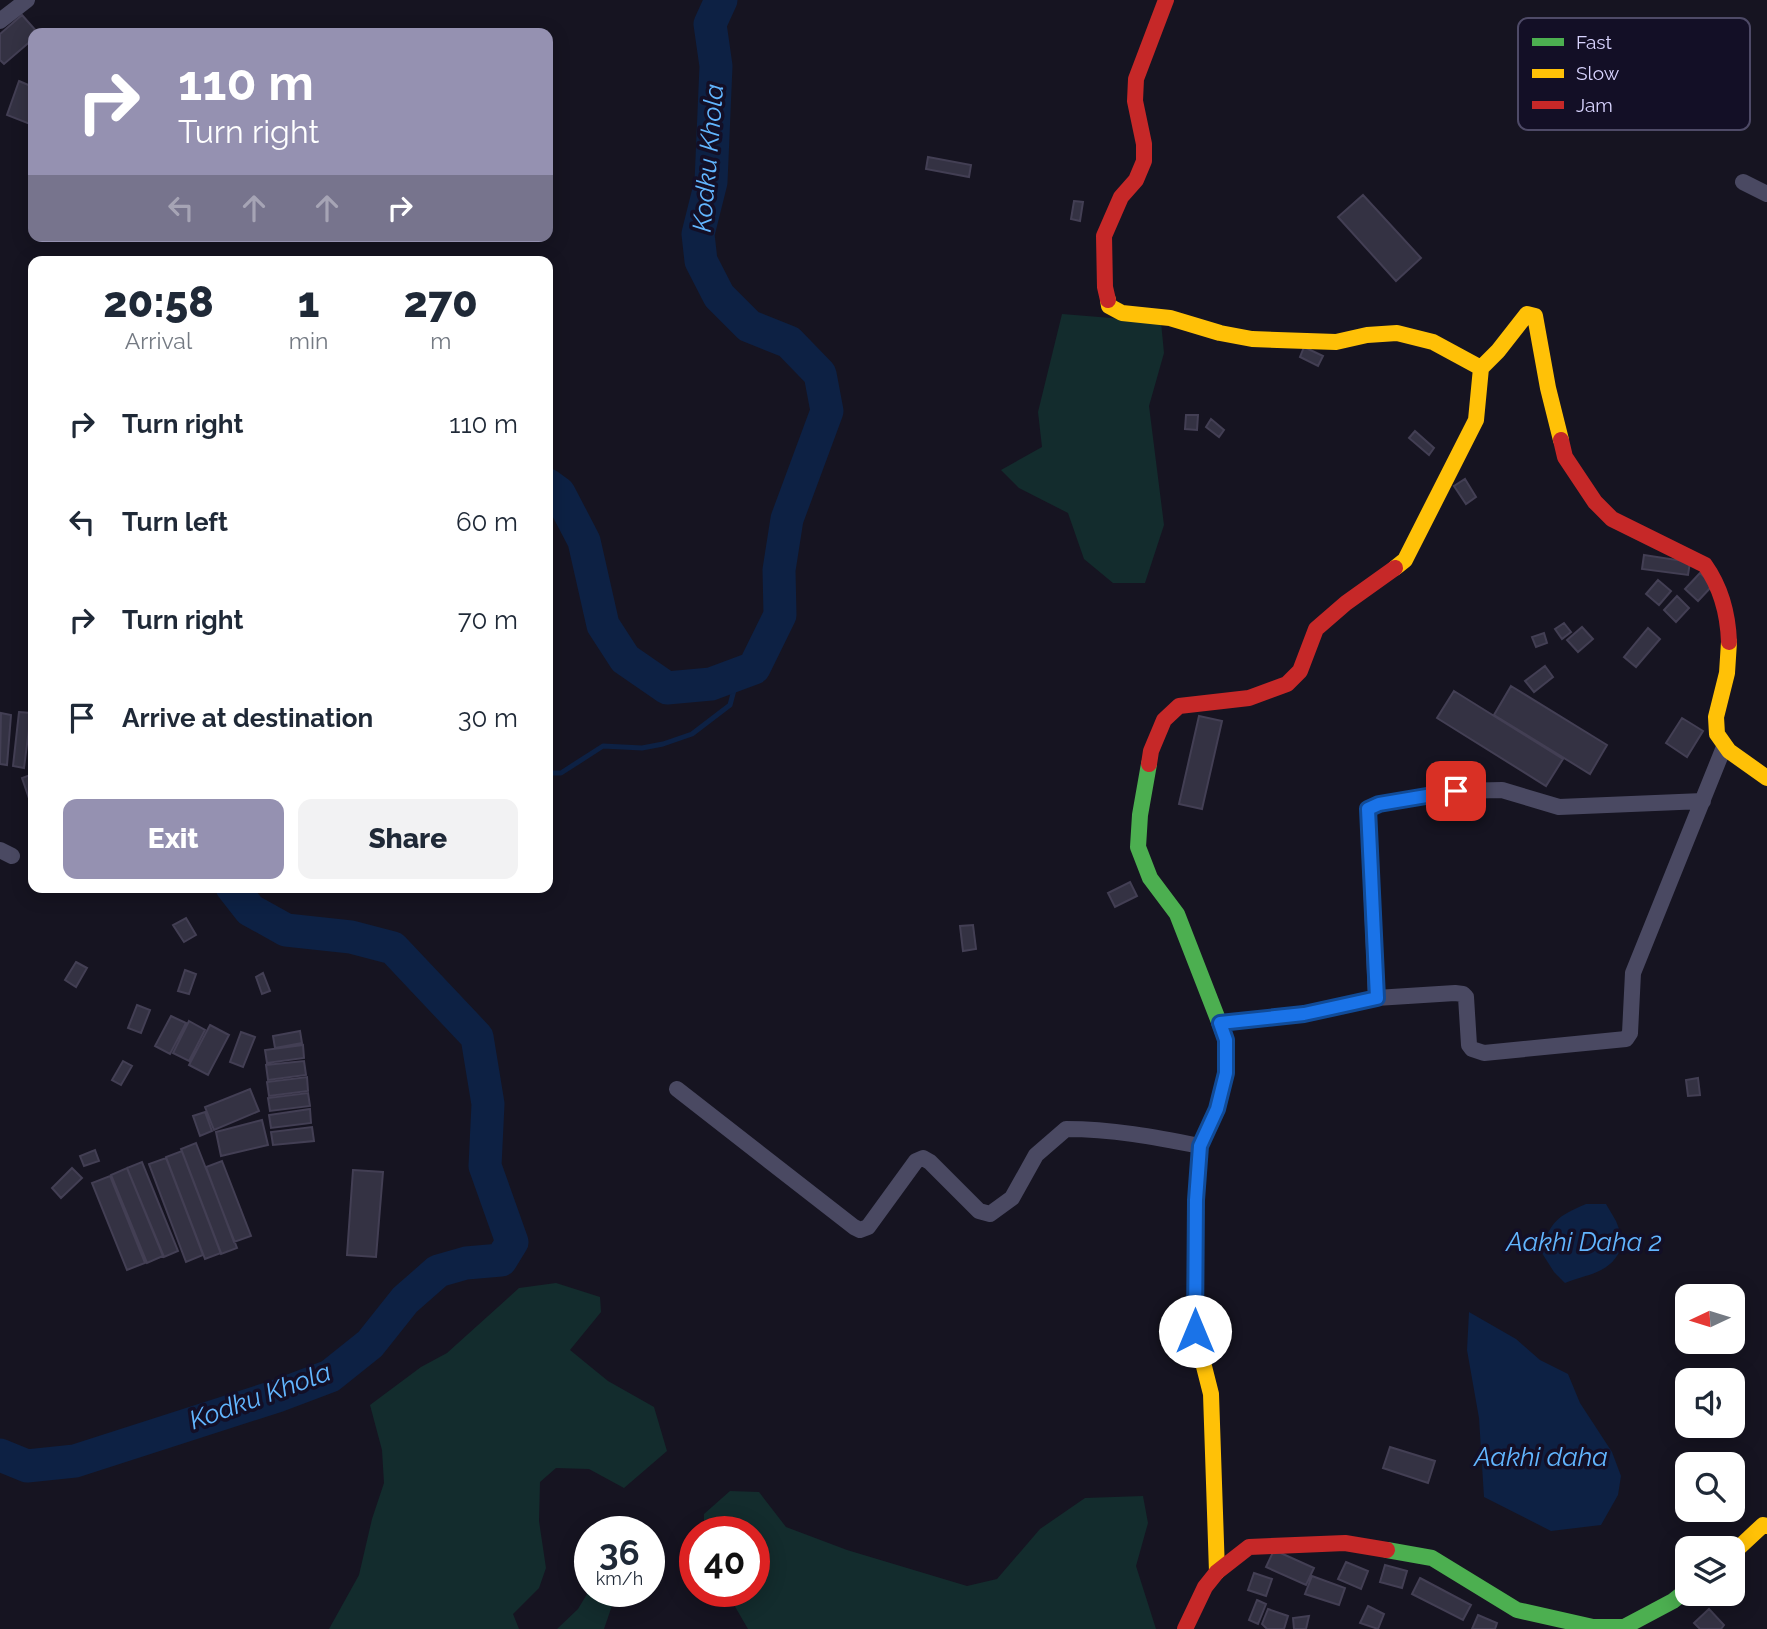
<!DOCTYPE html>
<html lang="en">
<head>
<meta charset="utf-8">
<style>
  :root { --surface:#fff; --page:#f2f2f3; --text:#1f2937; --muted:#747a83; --accent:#9591b1 }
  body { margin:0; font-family:Raleway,sans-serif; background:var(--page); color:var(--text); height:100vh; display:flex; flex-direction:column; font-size:26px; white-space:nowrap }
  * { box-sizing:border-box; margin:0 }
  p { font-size:23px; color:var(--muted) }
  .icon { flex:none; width:38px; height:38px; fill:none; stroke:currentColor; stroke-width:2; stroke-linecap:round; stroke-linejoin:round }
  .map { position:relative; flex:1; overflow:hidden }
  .sheet { position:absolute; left:28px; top:256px; width:525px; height:637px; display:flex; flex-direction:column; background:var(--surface); border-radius:14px; box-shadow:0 4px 18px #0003 }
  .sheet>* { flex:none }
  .hud { position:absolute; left:28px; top:28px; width:525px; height:214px; border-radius:14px; box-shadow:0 4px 18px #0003; background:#9591b1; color:#fff; overflow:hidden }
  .needle { width:46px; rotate:266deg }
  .fabs { position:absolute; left:1675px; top:1284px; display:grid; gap:14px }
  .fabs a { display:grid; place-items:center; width:70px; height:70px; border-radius:14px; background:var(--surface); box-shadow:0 4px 18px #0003; font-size:35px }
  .speed { position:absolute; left:574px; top:1516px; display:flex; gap:14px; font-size:35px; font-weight:700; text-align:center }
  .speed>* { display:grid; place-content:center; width:91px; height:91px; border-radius:50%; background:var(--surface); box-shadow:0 4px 18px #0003; line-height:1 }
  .speed small { font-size:18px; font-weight:400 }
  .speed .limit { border:10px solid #d22; background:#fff; color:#111 }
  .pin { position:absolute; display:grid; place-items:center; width:60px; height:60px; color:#fff; margin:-30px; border-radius:14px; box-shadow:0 4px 10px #0006 }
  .me { position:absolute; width:77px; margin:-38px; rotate:0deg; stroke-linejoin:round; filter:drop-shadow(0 0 5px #0008) }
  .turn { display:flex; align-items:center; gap:24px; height:147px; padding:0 35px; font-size:32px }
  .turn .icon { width:91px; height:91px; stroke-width:2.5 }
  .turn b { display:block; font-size:49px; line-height:60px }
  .lanes { display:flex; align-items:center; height:66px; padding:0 35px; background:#0003; justify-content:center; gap:35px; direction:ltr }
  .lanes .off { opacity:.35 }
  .eta { display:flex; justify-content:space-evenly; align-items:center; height:119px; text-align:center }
  .eta b { font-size:42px; font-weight:800; line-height:49px }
  .action { display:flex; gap:14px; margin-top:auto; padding:14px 35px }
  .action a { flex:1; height:80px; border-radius:14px; background:var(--accent); color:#fff; font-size:28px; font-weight:800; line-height:80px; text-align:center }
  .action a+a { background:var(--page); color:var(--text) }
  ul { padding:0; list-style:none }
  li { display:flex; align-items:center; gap:21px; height:98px; padding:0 35px }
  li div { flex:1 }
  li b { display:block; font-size:26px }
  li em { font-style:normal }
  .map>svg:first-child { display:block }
  .green { fill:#132c2d }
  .water { fill:#0d2144 }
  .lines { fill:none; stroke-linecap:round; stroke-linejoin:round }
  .stream { stroke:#0d2144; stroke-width:5 }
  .river { stroke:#0d2144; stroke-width:33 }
  .building { fill:#343243; stroke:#433f54; stroke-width:2 }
  .street { stroke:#4a4962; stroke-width:16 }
  .fast { stroke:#4caf50; stroke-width:16 }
  .slow { stroke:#ffc107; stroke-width:16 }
  .jam { stroke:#c62828; stroke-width:16 }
  .route-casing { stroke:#114b97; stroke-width:18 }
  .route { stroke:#1a73e8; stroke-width:12 }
  .labels { text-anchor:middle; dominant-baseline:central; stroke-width:7; stroke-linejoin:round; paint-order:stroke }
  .water-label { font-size:26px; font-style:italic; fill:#62b6ff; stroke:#130f26 }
  .key { fill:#130f26; stroke:#4e4a67; stroke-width:2 }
  .key-label { font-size:19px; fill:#d9d4ff }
</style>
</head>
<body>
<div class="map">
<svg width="1767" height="1629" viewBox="0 0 1767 1629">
  <rect width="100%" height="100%" fill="#161421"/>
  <path class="green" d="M 1062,314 L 1161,322 L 1164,353 L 1149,406 L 1164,525 L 1145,583 L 1113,583 L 1084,559 L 1068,513 L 1019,488 L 1001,470 L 1042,447 L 1038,412 Z
    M 556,1283 L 600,1297 L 601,1312 L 570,1350 L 608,1381 L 654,1407 L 667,1451 L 624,1488 L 589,1469 L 556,1468 L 540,1482 L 539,1521 L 546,1568 L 539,1588 L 513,1614 L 519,1629 L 329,1629 L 359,1575 L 372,1519 L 384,1483 L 382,1450 L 370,1405 L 421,1367 L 447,1353 L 519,1288 Z
    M 730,1491 L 759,1492 L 786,1527 L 847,1550 L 967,1586 L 997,1579 L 1040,1529 L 1085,1498 L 1143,1496 L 1148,1523 L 1136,1566 L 1156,1629 L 748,1629 L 726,1591 L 754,1591 L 754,1531 L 704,1531 L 704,1514 Z
    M 590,1589 L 590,1591 L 617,1591 L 604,1629 L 557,1629 L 578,1609 Z"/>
  <path class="water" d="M 1586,1204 L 1606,1204 L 1616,1221 L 1624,1242 C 1612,1274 1593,1272 1565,1283 L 1554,1272 L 1540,1250 C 1553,1220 1556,1217 1586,1204 Z
    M 1469,1312 L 1516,1339 L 1540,1360 L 1568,1374 L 1580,1403 L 1612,1452 L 1621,1476 L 1618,1495 L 1601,1525 L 1551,1531 L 1484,1497 L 1479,1418 L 1467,1350 Z"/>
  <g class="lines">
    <path class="stream" d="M 548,773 L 561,773 L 603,746 L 642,748 L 663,744 L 692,734 L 730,705 L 738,675"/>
    <path class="river" d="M 548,485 L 559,493 L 584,541 L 603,625 L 625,659 L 667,688 L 711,684 L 754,668 L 780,615 L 779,570 L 787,519 L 827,411 L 820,374 L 789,342 L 749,326 L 719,296 L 701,261 L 698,234 L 711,182 L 716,66 L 710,24 L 721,0
      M 0,1455 L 27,1466 L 75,1461 L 277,1396 L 330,1376 L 370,1344 L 405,1300 L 438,1271 L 466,1263 L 501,1260 L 512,1242 L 485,1166 L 488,1104 L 477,1037 L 393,948 L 351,937 L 286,930 L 250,910 L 232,887"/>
  </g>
  <path class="building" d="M 22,15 L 38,33 L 33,33 L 33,39 L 4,64 L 0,60 L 0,34 Z
    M 19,81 L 33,87 L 33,115 L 30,124 L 7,115 Z
    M 928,157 L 971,165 L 969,177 L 926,169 Z
    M 1363,195 L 1421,258 L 1396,281 L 1338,217 Z
    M 1074,201 L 1083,202 L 1080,221 L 1071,219 Z
    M 1304,347 L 1323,356 L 1318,366 L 1300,357 Z
    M 1186,415 L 1198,415 L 1197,430 L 1185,429 Z
    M 1211,419 L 1224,430 L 1219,437 L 1206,427 Z
    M 1415,431 L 1434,448 L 1429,455 L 1409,438 Z
    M 1465,479 L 1476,497 L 1466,504 L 1454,486 Z
    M 1644,555 L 1690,562 L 1688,575 L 1642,569 Z
    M 1700,573 L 1713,585 L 1698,601 L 1685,589 Z
    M 1658,580 L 1671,591 L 1659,605 L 1646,594 Z
    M 1677,596 L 1689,608 L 1676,622 L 1664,610 Z
    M 1564,623 L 1571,632 L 1562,639 L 1555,629 Z
    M 1582,627 L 1593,639 L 1578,652 L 1567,640 Z
    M 1648,628 L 1660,639 L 1636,667 L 1624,657 Z
    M 1544,633 L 1547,643 L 1536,647 L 1532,637 Z
    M 1545,666 L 1553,677 L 1534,692 L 1525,681 Z
    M 1511,686 L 1607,745 L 1590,774 L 1494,715 Z
    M 1454,691 L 1563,759 L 1546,786 L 1437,718 Z
    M 19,712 L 31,713 L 24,768 L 13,766 Z
    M 1,713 L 11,715 L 7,765 L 0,764 Z
    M 1199,716 L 1222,721 L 1202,809 L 1179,804 Z
    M 1682,718 L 1703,731 L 1687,757 L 1666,743 Z
    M 33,774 L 33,810 L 22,778 Z
    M 1130,882 L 1137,896 L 1115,907 L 1108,893 Z
    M 186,918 L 196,935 L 184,942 L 173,925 Z
    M 973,925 L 976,949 L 963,951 L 960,926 Z
    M 76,962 L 87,968 L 76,987 L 65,980 Z
    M 185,970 L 196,974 L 189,994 L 178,991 Z
    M 263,973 L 270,991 L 262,994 L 256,977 Z
    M 137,1005 L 150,1010 L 141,1033 L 128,1028 Z
    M 171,1016 L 186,1023 L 170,1054 L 155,1046 Z
    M 189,1021 L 205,1030 L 189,1061 L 173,1053 Z
    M 210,1025 L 229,1035 L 208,1075 L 189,1065 Z
    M 300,1031 L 302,1043 L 275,1048 L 273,1036 Z
    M 241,1032 L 255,1037 L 243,1067 L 230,1062 Z
    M 303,1045 L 304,1058 L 267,1063 L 265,1050 Z
    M 123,1061 L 132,1066 L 121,1085 L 112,1080 Z
    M 304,1061 L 306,1075 L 268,1080 L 266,1065 Z
    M 307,1077 L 308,1091 L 269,1096 L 267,1082 Z
    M 1698,1078 L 1700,1095 L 1688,1096 L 1686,1080 Z
    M 250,1089 L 259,1111 L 214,1130 L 205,1107 Z
    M 308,1093 L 310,1106 L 270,1111 L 268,1098 Z
    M 310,1109 L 311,1123 L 271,1128 L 269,1115 Z
    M 205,1112 L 212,1131 L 200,1136 L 193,1116 Z
    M 262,1120 L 268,1145 L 221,1156 L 216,1132 Z
    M 312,1127 L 314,1141 L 273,1145 L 271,1132 Z
    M 196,1143 L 237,1248 L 221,1254 L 181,1149 Z
    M 95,1150 L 99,1161 L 84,1166 L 80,1156 Z
    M 182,1151 L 221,1253 L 205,1259 L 166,1157 Z
    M 166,1158 L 203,1255 L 186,1262 L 149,1164 Z
    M 222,1161 L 251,1236 L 234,1242 L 206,1167 Z
    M 142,1162 L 178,1251 L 164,1257 L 127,1168 Z
    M 72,1168 L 82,1178 L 61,1198 L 52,1188 Z
    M 127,1168 L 163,1256 L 147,1263 L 111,1175 Z
    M 353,1170 L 383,1172 L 376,1257 L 347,1255 Z
    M 110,1176 L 145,1263 L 127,1270 L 92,1183 Z
    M 1390,1447 L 1435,1461 L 1428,1483 L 1383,1468 Z
    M 1274,1550 L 1314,1568 L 1306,1585 L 1266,1567 Z
    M 1346,1562 L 1368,1571 L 1361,1589 L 1338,1579 Z
    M 1385,1565 L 1407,1571 L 1402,1588 L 1380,1582 Z
    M 1254,1573 L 1272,1579 L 1266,1596 L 1248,1590 Z
    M 1312,1576 L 1345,1588 L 1339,1605 L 1305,1594 Z
    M 1420,1578 L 1471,1605 L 1463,1620 L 1412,1594 Z
    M 1257,1600 L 1266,1604 L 1258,1624 L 1249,1620 Z
    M 1368,1606 L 1384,1614 L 1378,1629 L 1360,1623 Z
    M 1268,1609 L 1288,1616 L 1284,1629 L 1267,1629 L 1262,1624 Z
    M 1709,1609 L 1724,1625 L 1721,1629 L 1700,1629 L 1694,1623 Z
    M 1478,1615 L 1497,1623 L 1495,1629 L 1472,1629 Z
    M 1309,1616 L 1306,1629 L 1294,1629 L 1293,1618 Z"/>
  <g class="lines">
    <path class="street" d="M 0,21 L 27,0
      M 1743,182 L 1767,194
      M 0,850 L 12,856
      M 1376,998 L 1368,809 L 1379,804 L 1456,791 L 1502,790 L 1559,807 L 1703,801
      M 1220,1023 L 1304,1014 L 1376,998 L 1455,993 L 1463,994 L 1466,997 L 1469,1045 L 1472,1049 L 1484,1053 L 1626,1039 L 1630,1033 L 1633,973 L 1724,747
      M 677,1089 L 854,1227 L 860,1230 L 868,1227 L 916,1161 L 923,1158 L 930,1162 L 979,1211 L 990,1214 L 1012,1198 L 1036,1155 L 1066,1129 C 1112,1129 1155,1137 1200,1146"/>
    <path class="fast" d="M 1149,764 L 1140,815 L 1138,847 L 1150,878 L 1177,914 L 1226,1040 L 1226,1073 L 1217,1109 L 1200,1146 L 1196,1200 L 1195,1269
      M 1387,1550 L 1432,1558 L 1517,1610 L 1593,1627 L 1624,1627 L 1673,1601 L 1687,1590"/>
    <path class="slow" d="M 1108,300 L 1109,306 L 1122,313 L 1170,318 L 1220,333 L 1252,339 L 1336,342 L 1367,335 L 1397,333 L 1433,342 L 1481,368 L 1498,351 L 1527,314 L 1535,316 L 1548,388 L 1561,440
      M 1395,568 L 1405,560 L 1476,420 L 1481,368
      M 1729,642 L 1727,673 L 1716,717 L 1717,734 L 1729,751 L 1767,778
      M 1195,1269 L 1195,1331 L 1211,1394 L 1217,1572
      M 1732,1554 L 1763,1525 L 1767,1526"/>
    <path class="jam" d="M 1108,300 L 1105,287 L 1104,236 L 1121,197 L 1136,180 L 1144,161 L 1144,144 L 1135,101 L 1136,79 L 1166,0
      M 1561,440 L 1565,457 L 1595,502 L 1612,519 L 1705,565 C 1722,589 1728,614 1729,642
      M 1149,764 L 1151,751 L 1164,720 L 1179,706 L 1249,698 L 1287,684 L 1300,671 L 1316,629 L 1346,603 L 1395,568
      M 1185,1629 L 1205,1587 L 1217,1572 L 1249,1547 L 1345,1543 L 1387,1550"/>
  </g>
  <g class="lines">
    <g class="route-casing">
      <path id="route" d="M 1195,1331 L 1196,1200 L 1200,1146 L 1217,1109 L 1226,1073 L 1226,1040 L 1220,1023 L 1304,1014 L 1377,998 L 1368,809 L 1379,804 L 1456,791"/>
    </g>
    <use href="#route" class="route"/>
  </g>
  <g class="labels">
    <g class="water-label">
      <text transform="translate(708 158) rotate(-85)">Kodku Khola</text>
      <text x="1584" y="1242">Aakhi Daha 2</text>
      <text transform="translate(260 1396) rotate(-20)">Kodku Khola</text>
      <text x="1541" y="1457">Aakhi daha</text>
    </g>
  </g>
  <rect x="1518" y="18" width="232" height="112" rx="10" class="key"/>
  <rect x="1532" y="38" width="32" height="8" fill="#4caf50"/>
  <rect x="1532" y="69" width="32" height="9" fill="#ffc107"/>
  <rect x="1532" y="101" width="32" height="8" fill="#c62828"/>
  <g class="key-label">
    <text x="1576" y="49">Fast</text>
    <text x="1576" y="80">Slow</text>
    <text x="1576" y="112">Jam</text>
  </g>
</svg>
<div class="fabs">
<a><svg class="needle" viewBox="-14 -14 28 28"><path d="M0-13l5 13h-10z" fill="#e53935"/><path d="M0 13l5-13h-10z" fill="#747a83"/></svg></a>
<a><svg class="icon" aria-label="sound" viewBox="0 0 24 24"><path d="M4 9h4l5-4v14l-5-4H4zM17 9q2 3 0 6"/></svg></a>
<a><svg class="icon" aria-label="search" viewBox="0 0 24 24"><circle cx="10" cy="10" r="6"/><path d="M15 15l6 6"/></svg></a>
<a><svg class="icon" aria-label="layers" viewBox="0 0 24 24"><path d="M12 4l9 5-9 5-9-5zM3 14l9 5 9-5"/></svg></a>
</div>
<div class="speed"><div>36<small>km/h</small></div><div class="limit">40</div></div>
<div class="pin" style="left:1456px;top:791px;background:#d93025"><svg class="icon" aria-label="arrive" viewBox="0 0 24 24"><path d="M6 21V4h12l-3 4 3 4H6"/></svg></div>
<svg class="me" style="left:1195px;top:1331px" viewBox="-20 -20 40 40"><circle r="19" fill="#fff"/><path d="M0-13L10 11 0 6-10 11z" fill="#1a73e8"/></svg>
<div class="hud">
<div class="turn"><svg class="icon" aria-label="right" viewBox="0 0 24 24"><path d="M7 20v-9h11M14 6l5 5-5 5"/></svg><div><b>110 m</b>Turn right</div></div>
<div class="lanes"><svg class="icon off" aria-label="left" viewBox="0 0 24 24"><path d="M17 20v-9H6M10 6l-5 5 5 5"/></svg><svg class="icon off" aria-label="ahead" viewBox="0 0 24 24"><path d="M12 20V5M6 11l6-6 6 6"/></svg><svg class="icon off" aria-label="ahead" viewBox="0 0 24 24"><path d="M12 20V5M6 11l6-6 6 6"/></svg><svg class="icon" aria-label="right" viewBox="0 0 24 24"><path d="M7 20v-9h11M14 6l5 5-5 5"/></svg></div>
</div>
<section class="sheet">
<div class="eta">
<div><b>20:58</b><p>Arrival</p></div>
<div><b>1</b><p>min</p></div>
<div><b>270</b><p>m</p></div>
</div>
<ul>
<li><svg class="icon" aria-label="right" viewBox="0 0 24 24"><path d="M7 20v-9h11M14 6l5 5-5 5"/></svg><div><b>Turn right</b></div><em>110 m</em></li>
<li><svg class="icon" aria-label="left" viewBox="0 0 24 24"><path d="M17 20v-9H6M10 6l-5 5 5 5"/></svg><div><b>Turn left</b></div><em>60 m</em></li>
<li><svg class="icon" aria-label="right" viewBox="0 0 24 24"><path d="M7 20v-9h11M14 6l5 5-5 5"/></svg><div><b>Turn right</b></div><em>70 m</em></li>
<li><svg class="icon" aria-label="arrive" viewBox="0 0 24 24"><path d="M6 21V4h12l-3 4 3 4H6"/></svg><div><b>Arrive at destination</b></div><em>30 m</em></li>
</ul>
<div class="action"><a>Exit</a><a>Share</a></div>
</section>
</div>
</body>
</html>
